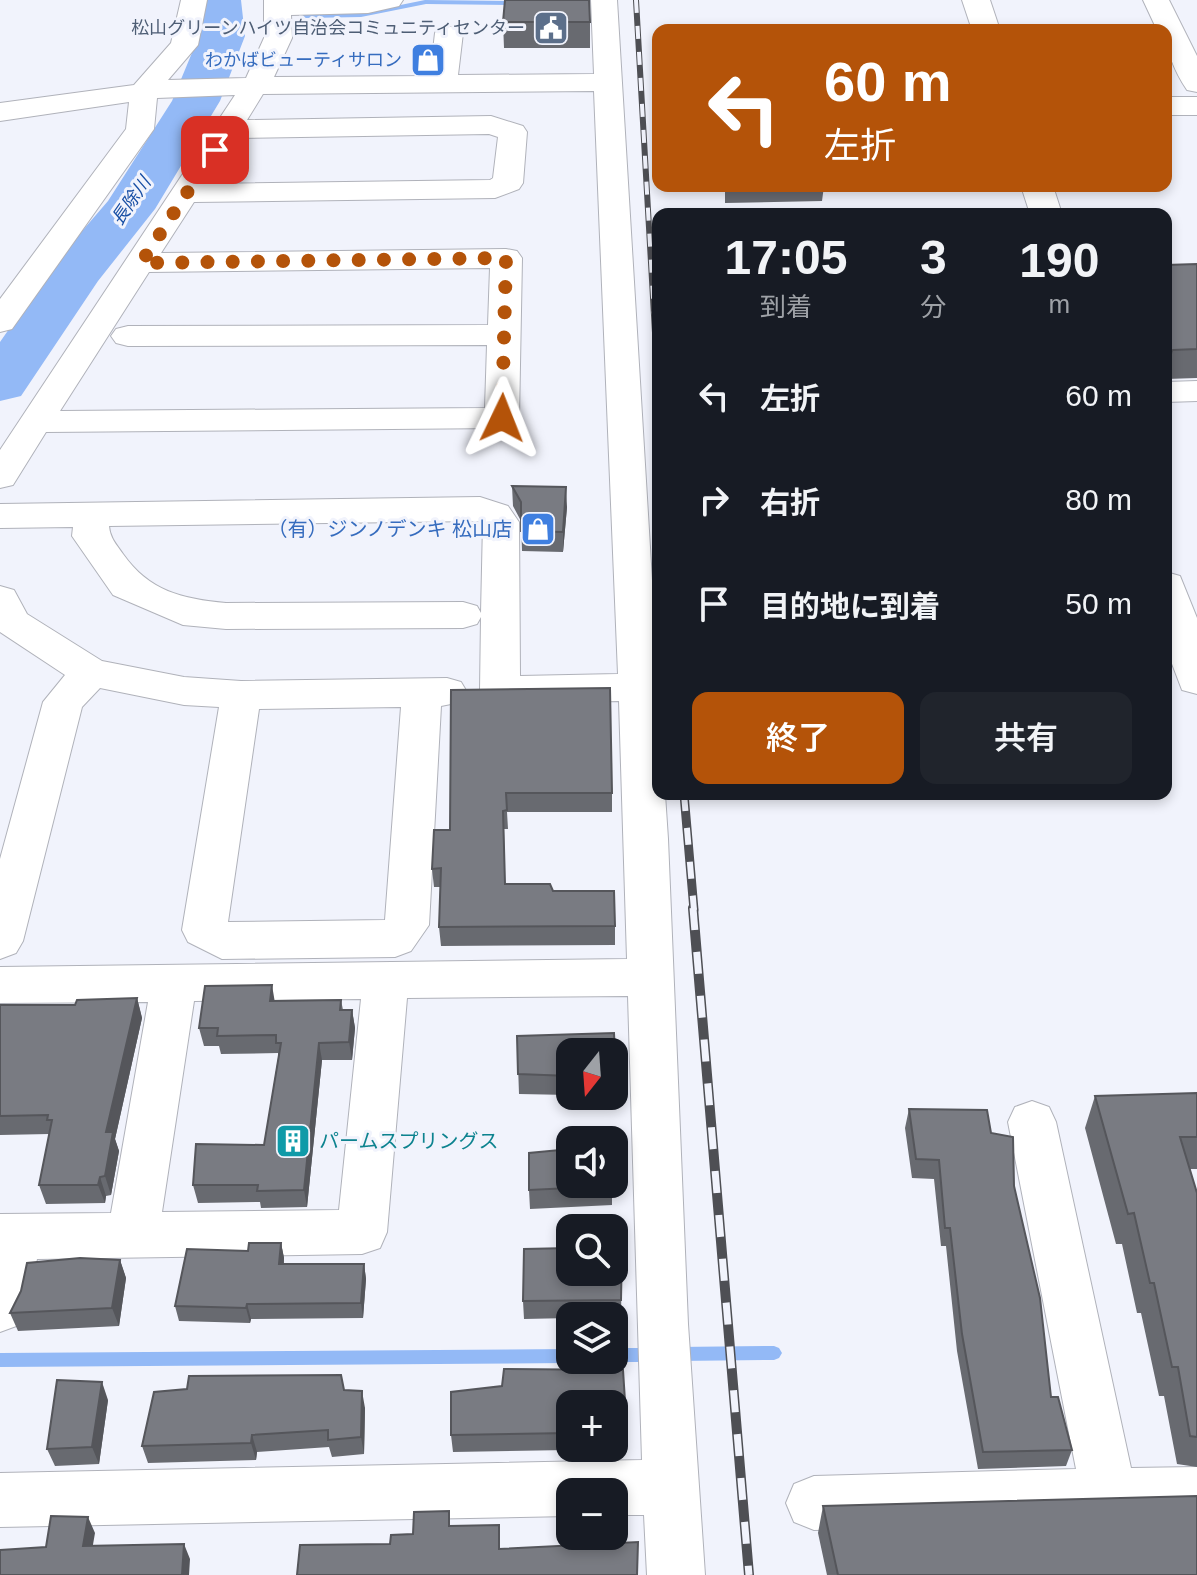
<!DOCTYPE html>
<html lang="ja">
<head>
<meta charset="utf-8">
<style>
  :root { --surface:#171b24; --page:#20242c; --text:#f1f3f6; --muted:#9ea1a6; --accent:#b45309 }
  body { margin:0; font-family:Helvetica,"Noto Sans JP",sans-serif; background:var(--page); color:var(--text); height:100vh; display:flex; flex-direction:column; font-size:30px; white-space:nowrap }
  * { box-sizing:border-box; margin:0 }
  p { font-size:26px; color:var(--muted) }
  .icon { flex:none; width:44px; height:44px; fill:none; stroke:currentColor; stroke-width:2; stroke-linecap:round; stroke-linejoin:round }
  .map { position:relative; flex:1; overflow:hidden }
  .sheet { position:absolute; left:652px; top:208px; width:520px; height:592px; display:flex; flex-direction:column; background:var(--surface); border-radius:16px; box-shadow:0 4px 12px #0003 }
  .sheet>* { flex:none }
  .guide { position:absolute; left:652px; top:24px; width:520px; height:168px; border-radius:16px; box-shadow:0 4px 12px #0003; background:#b45309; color:#fff; overflow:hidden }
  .needle { width:52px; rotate:197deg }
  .controls { position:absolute; left:556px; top:1038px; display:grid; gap:16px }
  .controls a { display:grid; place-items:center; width:72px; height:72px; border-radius:16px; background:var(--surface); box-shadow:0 4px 12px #0003; font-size:40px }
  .pin { position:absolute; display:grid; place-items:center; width:68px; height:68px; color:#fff; margin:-34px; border-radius:16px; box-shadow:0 4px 12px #0006 }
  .me { position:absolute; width:88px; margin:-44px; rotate:2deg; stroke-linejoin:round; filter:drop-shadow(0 0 6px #0008) }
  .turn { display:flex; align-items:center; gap:28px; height:168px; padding:0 40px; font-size:36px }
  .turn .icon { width:104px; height:104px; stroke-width:2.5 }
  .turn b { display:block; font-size:56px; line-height:68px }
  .eta { display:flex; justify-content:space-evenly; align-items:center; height:136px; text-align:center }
  .eta b { font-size:48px; font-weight:600; line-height:56px }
  .primary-button { display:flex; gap:16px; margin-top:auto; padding:16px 40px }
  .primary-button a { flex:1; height:92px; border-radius:16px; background:var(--accent); color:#fff; font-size:32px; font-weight:600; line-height:92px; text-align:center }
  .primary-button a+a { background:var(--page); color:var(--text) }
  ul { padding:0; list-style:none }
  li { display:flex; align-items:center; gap:24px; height:104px; padding:0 40px }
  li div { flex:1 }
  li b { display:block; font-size:30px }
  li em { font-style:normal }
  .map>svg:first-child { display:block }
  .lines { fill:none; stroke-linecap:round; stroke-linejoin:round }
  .stream { fill:#93b9f6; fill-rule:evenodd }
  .river { fill:#93b9f6; fill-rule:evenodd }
  .street-casing { stroke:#b0b2ba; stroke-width:2 }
  .highway-casing { stroke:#b0b2ba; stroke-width:2 }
  .street { fill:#fff; fill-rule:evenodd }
  .highway { fill:#fff; fill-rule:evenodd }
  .rail-far2-casing { stroke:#4e4f54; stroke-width:6 }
  .rail-far1-casing { stroke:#4e4f54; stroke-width:9 }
  .rail-casing { stroke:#4e4f54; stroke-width:10 }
  .rail-far2 { stroke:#f1f3fc; stroke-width:4; stroke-dasharray:13; stroke-linecap:butt }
  .rail-far1 { stroke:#f1f3fc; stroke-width:6; stroke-dasharray:17; stroke-linecap:butt }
  .rail { stroke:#f1f3fc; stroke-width:7; stroke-dasharray:22; stroke-linecap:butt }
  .wall { fill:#686a70; fill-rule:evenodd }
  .shaded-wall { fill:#55565b }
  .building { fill:#797b82; stroke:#55565b; stroke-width:2 }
  .route { stroke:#b45309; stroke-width:14; stroke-dasharray:0 25.2 }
  .labels { text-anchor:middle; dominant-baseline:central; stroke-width:6; stroke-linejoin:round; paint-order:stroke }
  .far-service-label { font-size:18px; fill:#4e5e75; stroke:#f1f3fc; text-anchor:end }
  .far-shop-label { font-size:18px; fill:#366cbe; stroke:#f1f3fc; text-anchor:end }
  .far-water-label { font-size:18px; font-style:italic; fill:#174ea4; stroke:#f1f3fc }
  .shop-label { font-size:20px; fill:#366cbe; stroke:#f1f3fc; text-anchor:end }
  .culture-label { font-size:20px; fill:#0d838f; stroke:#f1f3fc; text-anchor:start }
</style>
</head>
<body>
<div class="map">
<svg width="1197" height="1575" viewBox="0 0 1197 1575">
  <rect width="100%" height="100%" fill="#f1f3fc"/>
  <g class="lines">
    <path class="stream" d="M 425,0 L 521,1 L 525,3 L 521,5 L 426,4 L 361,17 L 306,18 L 302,16 L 306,14 L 361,13 Z
      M 217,15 L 237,15 L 241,17 C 235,21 222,21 216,17 Z
      M 774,1346 L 779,1348 L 782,1353 L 779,1358 L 774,1360 L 677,1361 L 672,1359 L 669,1354 L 672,1349 L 677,1347 Z
      M 614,1348 L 655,1348 L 660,1350 L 663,1355 L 660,1360 L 655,1362 L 614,1362 L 609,1360 L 614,1360 Z
      M 570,1349 L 570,1360 L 576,1360 L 570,1363 L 0,1367 L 0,1353 Z"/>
    <path class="river" d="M 195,0 L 241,0 L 245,36 L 220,101 L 155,209 L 98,281 L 21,396 L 0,401 L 0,342 L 58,259 L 108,201 L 172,101 L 199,36 Z"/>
    <g class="street-casing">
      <path id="street" d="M 181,0 L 207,0 L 198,45 L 168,80 L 246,78 L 264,38 L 264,0 L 403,0 L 399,6 L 368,13 L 291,15 L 292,38 L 274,77 L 430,76 L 435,33 L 439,27 L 459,27 L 463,33 L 458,75 L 594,74 L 591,0 L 617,0 L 658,680 L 658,794 L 665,794 L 668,839 L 688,1324 L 705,1575 L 647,1575 L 644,1515 L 614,1515 L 614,1492 L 570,1492 L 570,1516 L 0,1527 L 0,1473 L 642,1460 L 628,996 L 407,998 L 387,1232 L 380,1248 L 362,1254 L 37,1259 L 26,1308 L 19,1325 L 0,1332 L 0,1214 L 111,1213 L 148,1002 L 0,1003 L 0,967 L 627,959 L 619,701 L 500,704 L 486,700 L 480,690 L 481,617 L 477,624 L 463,628 L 226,629 L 183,625 L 113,595 L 72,536 L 73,527 L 0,528 L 0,504 L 480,497 L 508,506 L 519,522 L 520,676 L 618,674 L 594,91 L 263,94 L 247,120 L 491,116 L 523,126 L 527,132 L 523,183 L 519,189 L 495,198 L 194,202 L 161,253 L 506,249 L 517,251 L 522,258 L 519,418 L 514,425 L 502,428 L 46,432 L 13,485 L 0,488 L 0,450 L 235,95 L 157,98 L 154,129 L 12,329 L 0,332 L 0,299 L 126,129 L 129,102 L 0,121 L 0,103 L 134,85 L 171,43 ZM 489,134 L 498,137 L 493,178 L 490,180 L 206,184 L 235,138 ZM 490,268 L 488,325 L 128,326 L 116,329 L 111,336 L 116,343 L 128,346 L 487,345 L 485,408 L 60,411 L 149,272 ZM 477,521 L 483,523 L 481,613 L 477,606 L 463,602 L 226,603 C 182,599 149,591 123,554 C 116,544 110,538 109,526 ZM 361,999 L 339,1210 L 162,1212 L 194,1001 Z
        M 1143,0 L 1169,0 L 1197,56 L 1197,92 L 1187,90 C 1175,72 1166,52 1166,30 L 1157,30 Z
        M 1166,97 L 1197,97 L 1197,115 L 1166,115 Z
        M 1197,381 L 1197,401 L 1166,402 L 1166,382 Z
        M 0,586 L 14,590 L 27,614 L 102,661 L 184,677 L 241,681 L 447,678 L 461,682 L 467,692 L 461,702 L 441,706 L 429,925 L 411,951 L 395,957 L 222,959 L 188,942 L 182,930 L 219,707 L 184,705 L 100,688 L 82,707 L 23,941 L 16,953 L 0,959 L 0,859 L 43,702 L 65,675 L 0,632 ZM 401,707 L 385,920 L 228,922 L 259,709 Z
        M 1032,1101 L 1049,1107 L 1056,1122 L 1131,1468 L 1197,1467 L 1197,1521 L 814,1530 L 794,1522 L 786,1503 L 794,1484 L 814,1476 L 1076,1469 L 1008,1122 L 1015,1107 Z"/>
    </g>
    <g class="highway-casing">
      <path id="highway" d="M 962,0 L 990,0 L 1000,30 L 972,30 Z
        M 1021,186 L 1053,186 L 1062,214 L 1030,214 Z
        M 1166,572 L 1180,576 L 1197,618 L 1197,694 L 1182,690 L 1166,648 Z"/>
    </g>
    <use href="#street" class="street"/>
    <use href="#highway" class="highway"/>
    <g class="rail-far2-casing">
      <path id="rail-far2" d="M 636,0 L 658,385"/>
    </g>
    <g class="rail-far1-casing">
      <path id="rail-far1" d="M 684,794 L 694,910"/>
    </g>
    <g class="rail-casing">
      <path id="rail" d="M 693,908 L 749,1575"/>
    </g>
    <use href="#rail-far2" class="rail-far2"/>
    <use href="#rail-far1" class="rail-far1"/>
    <use href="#rail" class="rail"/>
  </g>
  <path class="wall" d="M 503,22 L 590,22 L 590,48 L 504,48 Z
    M 675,186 L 824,186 L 822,201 L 725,203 L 725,191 L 675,192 Z
    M 1197,264 L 1197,378 L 1166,379 L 1166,265 Z
    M 512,486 L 567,507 L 563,552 L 522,551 L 521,521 L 513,506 Z
    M 451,690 L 612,793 L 612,812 L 507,812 L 508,829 L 504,829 L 505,884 L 553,891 L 615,926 L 615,945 L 441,946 L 439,927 L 440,887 L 434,887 L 432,869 L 450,830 Z
    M 137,998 L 142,1018 L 115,1139 L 119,1151 L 111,1195 L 106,1196 L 105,1203 L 46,1204 L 39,1185 L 49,1134 L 0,1135 L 0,1005 L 75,1005 Z
    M 341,1000 L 343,1010 L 352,1010 L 355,1028 L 352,1060 L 322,1060 L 307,1207 L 261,1208 L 260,1202 L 198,1203 L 193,1185 L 264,1145 L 278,1058 L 278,1053 L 221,1054 L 219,1046 L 204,1046 L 199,1028 L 275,1001 Z
    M 614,1033 L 615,1096 L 610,1096 L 614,1096 L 614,1052 L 570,1052 L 570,1095 L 519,1094 L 517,1036 Z
    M 1197,1093 L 1197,1169 L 1190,1169 L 1197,1193 L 1197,1467 L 1177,1464 L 1164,1396 L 1159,1396 L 1141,1313 L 1137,1313 L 1122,1244 L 1116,1244 L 1085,1128 L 1095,1096 Z
    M 909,1109 L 991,1133 L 1014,1186 L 1051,1397 L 1072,1450 L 1066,1466 L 978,1469 L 957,1351 L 946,1246 L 941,1246 L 934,1179 L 912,1178 L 905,1128 Z
    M 612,1184 L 612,1205 L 530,1209 L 529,1190 Z
    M 281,1243 L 284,1258 L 284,1264 L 364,1264 L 366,1279 L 363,1318 L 251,1319 L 250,1323 L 179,1321 L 175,1306 L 248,1251 Z
    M 622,1246 L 621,1318 L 614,1318 L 614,1316 L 570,1316 L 570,1318 L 524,1319 L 523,1301 Z
    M 120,1260 L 126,1278 L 119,1326 L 18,1331 L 10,1313 Z
    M 504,1369 L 623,1370 L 627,1432 L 627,1449 L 453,1452 L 451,1435 L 451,1392 L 502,1386 ZM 570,1404 L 614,1404 L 614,1448 L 570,1448 Z
    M 344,1390 L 365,1408 L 364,1454 L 332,1457 L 329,1447 L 257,1452 L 256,1460 L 148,1463 L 142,1446 Z
    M 108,1400 L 99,1464 L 55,1466 L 47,1449 Z
    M 823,1506 L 1197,1575 L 827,1575 L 818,1533 Z"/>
  <path class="shaded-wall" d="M 1173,350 L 1166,379 L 1166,353 Z
    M 566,487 L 567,507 L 563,552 L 563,532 Z
    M 272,985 L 275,1003 L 270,1001 Z
    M 137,998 L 142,1018 L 115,1139 L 119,1151 L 111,1195 L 105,1176 L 106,1132 Z
    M 352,1010 L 355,1028 L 352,1060 L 349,1042 Z
    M 319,1043 L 322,1060 L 307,1207 L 304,1190 Z
    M 100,1177 L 106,1196 L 105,1203 L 98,1185 Z
    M 281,1243 L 284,1258 L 282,1280 L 279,1264 Z
    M 120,1260 L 126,1278 L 119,1326 L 112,1308 Z
    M 364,1264 L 366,1279 L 363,1318 L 361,1303 Z
    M 247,1304 L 251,1319 L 250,1323 L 246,1308 Z
    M 102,1382 L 108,1400 L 99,1464 L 92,1447 Z
    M 362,1391 L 365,1408 L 364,1454 L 361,1437 Z
    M 252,1435 L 257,1452 L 256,1460 L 251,1443 Z
    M 88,1517 L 95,1533 L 90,1562 L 83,1546 Z
    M 184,1544 L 190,1559 L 189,1575 L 182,1575 Z"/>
  <path class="building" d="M 505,0 L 589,0 L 590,22 L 503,22 Z
    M 1197,264 L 1197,349 L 1173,350 L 1166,353 L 1166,265 Z
    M 512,486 L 566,487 L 563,532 L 521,531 L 521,502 Z
    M 610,688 L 612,793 L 506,793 L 507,810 L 503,811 L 505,884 L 550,884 L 553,891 L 614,891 L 615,926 L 439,927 L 441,868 L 432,869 L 434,830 L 450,830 L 451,690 Z
    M 272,985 L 270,1001 L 341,1000 L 340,1010 L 352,1010 L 349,1042 L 319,1043 L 304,1190 L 257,1191 L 258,1185 L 193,1185 L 196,1144 L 264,1145 L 281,1043 L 276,1043 L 276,1035 L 217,1036 L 218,1028 L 199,1028 L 205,986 Z
    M 137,998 L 106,1132 L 113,1132 L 105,1176 L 100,1177 L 98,1185 L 39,1185 L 52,1120 L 47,1120 L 48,1115 L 0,1116 L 0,1005 L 75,1005 L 77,1000 Z
    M 614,1033 L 616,1077 L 614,1077 L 614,1052 L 570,1052 L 570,1076 L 518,1074 L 517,1036 Z
    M 1197,1093 L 1197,1137 L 1180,1137 L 1197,1193 L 1197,1437 L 1190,1436 L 1178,1367 L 1172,1367 L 1154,1283 L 1150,1283 L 1134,1213 L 1128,1214 L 1095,1096 Z
    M 909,1109 L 987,1110 L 991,1133 L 1013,1137 L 1014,1186 L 1040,1298 L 1051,1397 L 1058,1397 L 1072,1450 L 983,1452 L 962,1334 L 950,1228 L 945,1228 L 939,1160 L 916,1159 Z
    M 570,1149 L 570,1184 L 612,1184 L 612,1186 L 529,1190 L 529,1153 Z
    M 249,1243 L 281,1243 L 279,1264 L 364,1264 L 361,1303 L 247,1304 L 246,1308 L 175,1306 L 187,1249 L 248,1251 Z
    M 614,1246 L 622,1246 L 621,1300 L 523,1301 L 524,1249 L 570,1248 L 570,1272 L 614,1272 Z
    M 80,1258 L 120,1260 L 112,1308 L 10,1313 L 21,1291 L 27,1263 Z
    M 504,1369 L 623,1370 L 627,1432 L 614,1432 L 614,1404 L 570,1404 L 570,1433 L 451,1435 L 451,1392 L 502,1386 Z
    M 341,1375 L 344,1390 L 362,1391 L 361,1437 L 328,1440 L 328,1430 L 252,1435 L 251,1443 L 142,1446 L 154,1392 L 187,1389 L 189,1376 Z
    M 57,1380 L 102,1382 L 92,1447 L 47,1449 Z
    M 1197,1496 L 1197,1575 L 838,1575 L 823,1506 Z
    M 449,1511 L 449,1526 L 499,1525 L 499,1549 L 638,1542 L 637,1575 L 297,1575 L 300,1545 L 390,1544 L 391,1535 L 413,1534 L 414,1512 Z
    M 51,1516 L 88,1517 L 83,1546 L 184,1544 L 182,1575 L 0,1575 L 0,1550 L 46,1547 Z"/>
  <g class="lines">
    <path class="route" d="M 215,150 L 141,263 L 506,258 L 502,418"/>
  </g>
  <defs>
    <g id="civic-square" transform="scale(1.8)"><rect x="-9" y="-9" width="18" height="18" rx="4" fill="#5c6f8a" stroke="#f1f3fc"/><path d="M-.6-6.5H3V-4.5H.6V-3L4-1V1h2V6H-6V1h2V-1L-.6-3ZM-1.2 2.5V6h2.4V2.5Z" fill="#fff"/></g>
    <g id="shop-square" transform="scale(1.8)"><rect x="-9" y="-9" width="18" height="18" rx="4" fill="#3f7fe0" stroke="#f1f3fc"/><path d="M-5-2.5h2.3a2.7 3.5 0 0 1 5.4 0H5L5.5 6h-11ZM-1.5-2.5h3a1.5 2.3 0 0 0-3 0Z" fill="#fff"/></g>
    <g id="building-square" transform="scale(1.8)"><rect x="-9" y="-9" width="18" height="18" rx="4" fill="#0f9aa8" stroke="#f1f3fc"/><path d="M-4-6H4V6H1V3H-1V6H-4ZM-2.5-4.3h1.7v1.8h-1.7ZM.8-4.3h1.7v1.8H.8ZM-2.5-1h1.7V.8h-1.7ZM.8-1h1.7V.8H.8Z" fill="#fff"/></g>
  </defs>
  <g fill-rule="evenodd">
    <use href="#civic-square" x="551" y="28"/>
    <use href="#shop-square" x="428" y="60"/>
    <use href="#shop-square" x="538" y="529"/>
    <use href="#building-square" x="293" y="1141"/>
  </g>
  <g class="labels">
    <g class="far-service-label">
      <text x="525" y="28">松山グリーンハイツ自治会コミュニティセンター</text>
    </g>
    <g class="far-shop-label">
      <text x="402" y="60">わかばビューティサロン</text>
    </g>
    <g class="far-water-label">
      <text transform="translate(131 201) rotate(-55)">長除川</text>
    </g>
    <g class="shop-label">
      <text x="512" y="529">（有）ジンノデンキ 松山店</text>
    </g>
    <g class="culture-label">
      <text x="319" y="1141">パームスプリングス</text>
    </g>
  </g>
</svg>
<div class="controls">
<a><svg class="needle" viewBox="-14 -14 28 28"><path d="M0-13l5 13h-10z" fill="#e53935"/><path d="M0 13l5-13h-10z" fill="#9ea1a6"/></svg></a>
<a><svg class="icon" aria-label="sound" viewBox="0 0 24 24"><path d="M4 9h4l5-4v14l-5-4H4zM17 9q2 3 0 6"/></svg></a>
<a><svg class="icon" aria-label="search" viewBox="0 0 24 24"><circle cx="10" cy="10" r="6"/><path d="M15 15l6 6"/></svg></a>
<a><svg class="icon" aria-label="layers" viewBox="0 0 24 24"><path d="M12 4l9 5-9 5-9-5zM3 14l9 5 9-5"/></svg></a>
<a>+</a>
<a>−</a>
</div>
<div class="pin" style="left:215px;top:150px;background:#d93025"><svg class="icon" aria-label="arrive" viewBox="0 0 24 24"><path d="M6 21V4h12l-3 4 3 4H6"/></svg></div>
<svg class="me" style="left:502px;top:418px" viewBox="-20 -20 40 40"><path d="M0-17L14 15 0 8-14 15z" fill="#b45309" stroke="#fff" stroke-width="4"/></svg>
<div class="guide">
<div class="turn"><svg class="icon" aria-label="left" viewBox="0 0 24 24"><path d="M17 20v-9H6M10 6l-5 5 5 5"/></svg><div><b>60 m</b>左折</div></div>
</div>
<section class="sheet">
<div class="eta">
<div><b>17:05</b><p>到着</p></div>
<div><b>3</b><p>分</p></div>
<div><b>190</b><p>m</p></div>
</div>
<ul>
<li><svg class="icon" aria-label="left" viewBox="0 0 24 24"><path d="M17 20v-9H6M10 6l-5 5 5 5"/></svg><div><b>左折</b></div><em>60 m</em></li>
<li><svg class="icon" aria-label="right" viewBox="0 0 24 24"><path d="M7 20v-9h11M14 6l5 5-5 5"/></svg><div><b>右折</b></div><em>80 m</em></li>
<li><svg class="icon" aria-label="arrive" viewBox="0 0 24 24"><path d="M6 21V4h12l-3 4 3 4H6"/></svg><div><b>目的地に到着</b></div><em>50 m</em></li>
</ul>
<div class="primary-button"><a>終了</a><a>共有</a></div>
</section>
</div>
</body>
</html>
